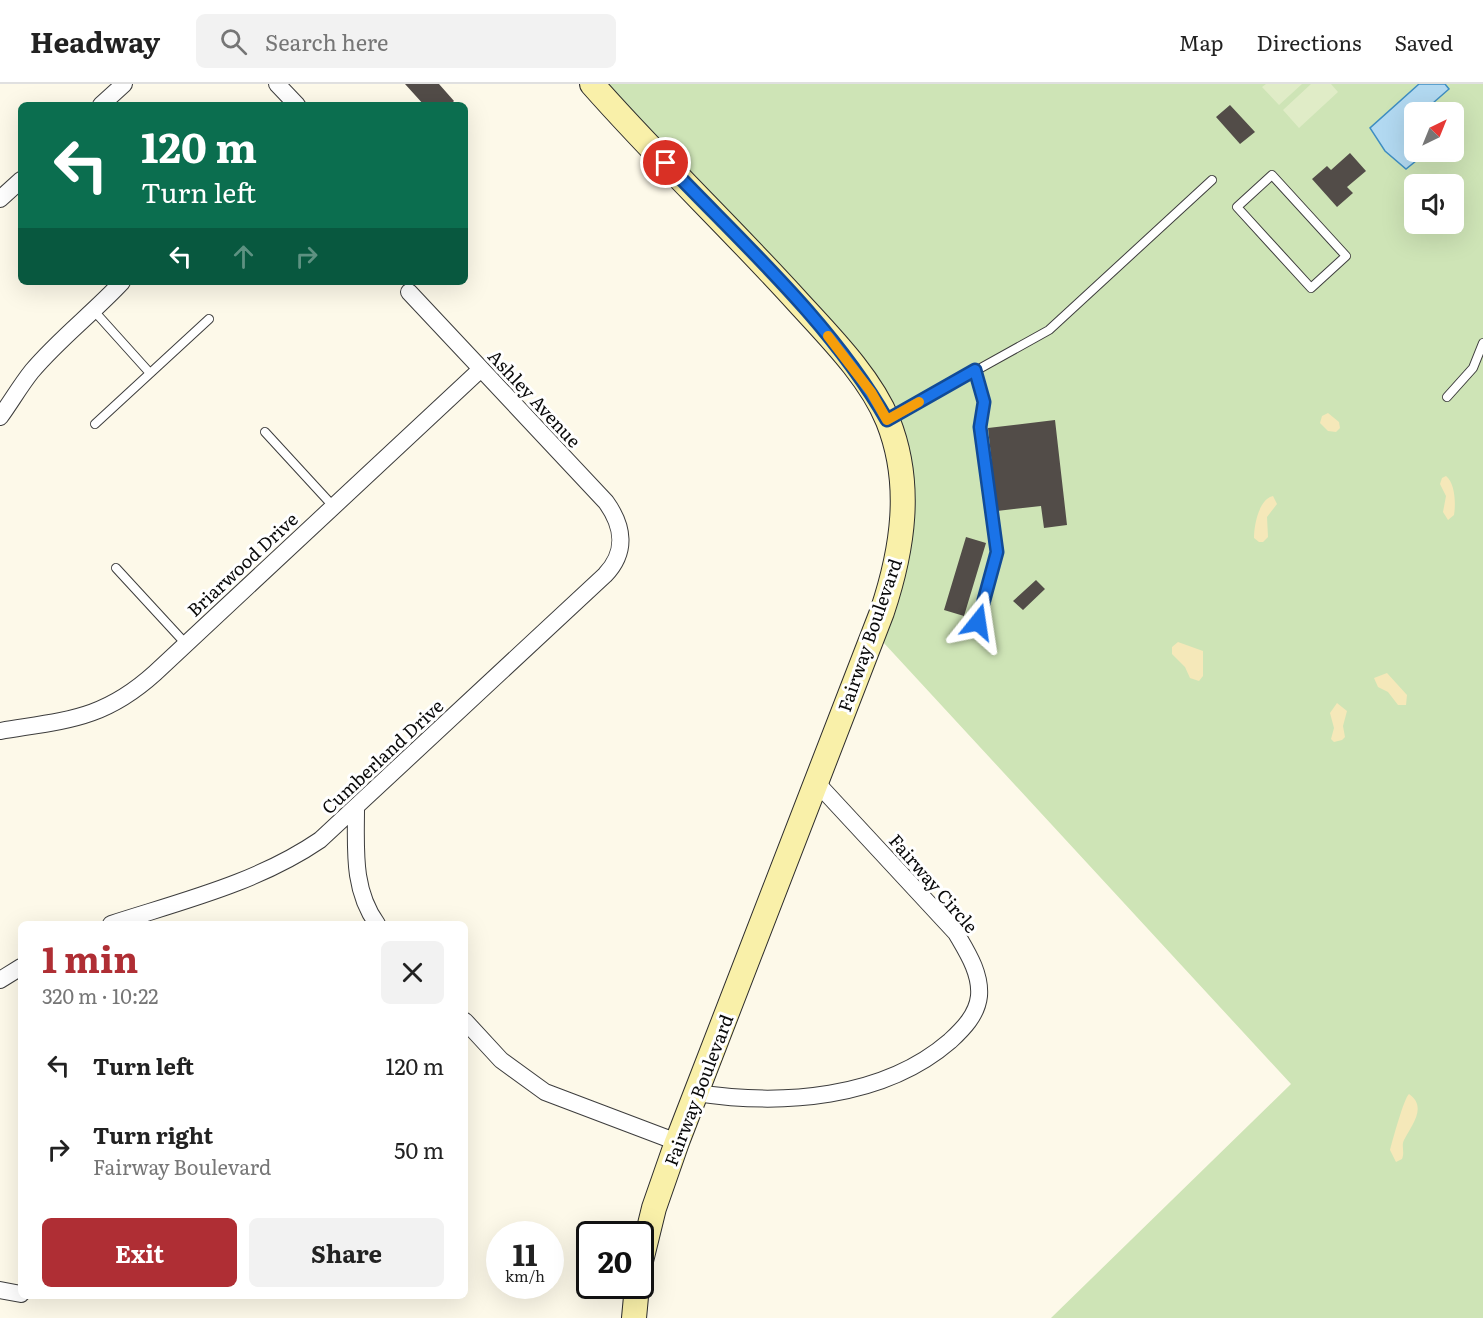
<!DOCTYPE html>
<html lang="en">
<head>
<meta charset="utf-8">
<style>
  :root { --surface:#fff; --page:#f2f2f2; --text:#222; --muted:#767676; --line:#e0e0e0; --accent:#af2e34 }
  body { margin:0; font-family:Literata,serif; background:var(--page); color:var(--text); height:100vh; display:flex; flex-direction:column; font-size:22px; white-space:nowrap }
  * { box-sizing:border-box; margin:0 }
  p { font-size:20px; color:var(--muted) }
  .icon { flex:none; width:33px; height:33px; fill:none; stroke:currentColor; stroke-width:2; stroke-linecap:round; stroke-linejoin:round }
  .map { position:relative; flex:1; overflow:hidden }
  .drawer { position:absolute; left:18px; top:837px; width:450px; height:378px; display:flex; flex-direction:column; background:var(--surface); border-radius:9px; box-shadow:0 6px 24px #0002 }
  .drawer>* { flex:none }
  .guide { position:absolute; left:18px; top:18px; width:450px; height:183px; border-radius:9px; box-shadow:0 6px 24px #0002; background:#0b6e4f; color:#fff; overflow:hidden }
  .needle { width:39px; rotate:43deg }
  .fabs { position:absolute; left:1404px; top:18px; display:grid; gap:12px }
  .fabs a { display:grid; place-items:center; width:60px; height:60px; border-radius:9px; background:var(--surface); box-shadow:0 6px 24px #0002; font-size:30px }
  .speed { position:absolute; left:486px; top:1137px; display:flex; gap:12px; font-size:30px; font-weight:700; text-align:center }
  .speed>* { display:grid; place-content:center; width:78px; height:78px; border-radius:50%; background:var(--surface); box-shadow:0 6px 24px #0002; line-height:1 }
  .speed small { font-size:15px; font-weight:400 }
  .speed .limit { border:3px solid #111; border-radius:9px; background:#fff; color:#111 }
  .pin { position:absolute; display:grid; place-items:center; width:51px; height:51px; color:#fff; margin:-26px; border:3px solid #fff; border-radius:50%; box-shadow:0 2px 6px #0007 }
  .me { position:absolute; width:66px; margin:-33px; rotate:15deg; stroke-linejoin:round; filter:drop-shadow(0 0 4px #0008) }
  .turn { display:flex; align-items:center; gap:21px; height:126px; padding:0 24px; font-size:27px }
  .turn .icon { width:78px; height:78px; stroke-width:2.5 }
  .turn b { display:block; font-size:42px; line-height:51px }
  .lanes { display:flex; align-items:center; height:57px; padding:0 24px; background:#0003; justify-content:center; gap:30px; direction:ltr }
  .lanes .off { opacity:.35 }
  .round { display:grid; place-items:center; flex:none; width:63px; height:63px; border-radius:9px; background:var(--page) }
  .head { display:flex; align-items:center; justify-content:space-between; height:102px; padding:0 24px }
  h1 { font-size:36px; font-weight:700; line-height:45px; color:var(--accent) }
  .primary-button { display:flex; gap:12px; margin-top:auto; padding:12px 24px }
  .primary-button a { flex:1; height:69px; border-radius:9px; background:var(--accent); color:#fff; font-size:24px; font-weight:700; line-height:69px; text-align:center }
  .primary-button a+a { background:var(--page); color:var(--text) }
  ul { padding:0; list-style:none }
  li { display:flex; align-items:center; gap:18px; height:84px; padding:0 24px }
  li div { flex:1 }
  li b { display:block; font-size:22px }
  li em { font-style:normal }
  header { display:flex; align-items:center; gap:36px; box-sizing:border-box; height:84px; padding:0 30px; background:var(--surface); border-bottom:2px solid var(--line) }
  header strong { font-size:28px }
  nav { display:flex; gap:33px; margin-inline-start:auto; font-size:21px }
  .search { width:420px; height:54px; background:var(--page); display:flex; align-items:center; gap:15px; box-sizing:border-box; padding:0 21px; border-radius:9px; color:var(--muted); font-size:22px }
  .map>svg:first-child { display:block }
  .green { fill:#cee4b6; fill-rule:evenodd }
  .sand { fill:#f5e8b9 }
  .pitch { fill:#e0ecc7 }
  .water { fill:#b2d9f1; stroke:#3f8ec2; stroke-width:1.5 }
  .building { fill:#524c48 }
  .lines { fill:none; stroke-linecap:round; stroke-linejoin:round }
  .lane-casing { stroke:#3d3d3d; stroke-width:10 }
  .street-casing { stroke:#3d3d3d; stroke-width:18 }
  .secondary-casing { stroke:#2c2c2c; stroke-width:26 }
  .lane { stroke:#fff; stroke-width:8 }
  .street { stroke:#fff; stroke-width:16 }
  .secondary { stroke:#f9f0a9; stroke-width:24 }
  .route-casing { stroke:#114b97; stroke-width:15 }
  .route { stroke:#1a73e8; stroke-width:10 }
  .slow { stroke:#f59e0b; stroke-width:10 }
  .labels { text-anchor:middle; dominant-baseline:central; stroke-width:6; stroke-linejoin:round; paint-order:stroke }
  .street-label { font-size:18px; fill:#0a0a0a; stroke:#fff }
</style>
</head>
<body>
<header>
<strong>Headway</strong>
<div class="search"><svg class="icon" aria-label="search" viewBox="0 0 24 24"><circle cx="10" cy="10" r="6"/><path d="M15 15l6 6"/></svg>Search here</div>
<nav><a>Map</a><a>Directions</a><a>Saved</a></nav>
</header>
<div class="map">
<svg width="1483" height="1234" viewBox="0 0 1483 1234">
  <rect width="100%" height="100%" fill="#fdf9e9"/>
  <path class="green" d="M 604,0 L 1483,0 L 1483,1234 L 1051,1234 L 1291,1000 L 883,558 L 912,452 L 913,404 L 901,343 ZM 1414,28 L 1454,28 L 1454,68 L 1414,68 ZM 1414,100 L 1454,100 L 1454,140 L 1414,140 Z"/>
  <path class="sand" d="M 1328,329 L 1339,338 L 1340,344 L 1336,348 L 1328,347 L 1320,339 L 1322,332 Z
    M 1446,392 C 1455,399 1456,419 1454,431 L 1448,436 L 1443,428 L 1446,412 L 1440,400 L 1442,394 Z
    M 1273,412 L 1277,420 L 1267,433 L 1268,453 L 1263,458 L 1259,458 L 1254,454 C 1254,441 1259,415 1273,412 Z
    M 1178,558 L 1203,567 L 1203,592 L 1199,597 L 1190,594 L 1185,583 L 1172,570 L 1172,563 Z
    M 1387,589 L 1407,611 L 1406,621 L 1398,621 L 1388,608 L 1378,603 L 1374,594 Z
    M 1337,619 L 1347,627 L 1343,642 L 1345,653 L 1342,656 L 1334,658 L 1331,655 L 1334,644 L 1330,629 Z
    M 1409,1010 C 1428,1023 1411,1042 1404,1056 C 1401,1062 1405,1068 1402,1075 L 1396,1078 L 1390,1066 C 1393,1055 1404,1014 1409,1010 Z"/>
  <path class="pitch" d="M 1266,0 L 1302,0 L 1279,21 L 1262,3 Z
    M 1311,0 L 1331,0 L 1338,8 L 1299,44 L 1283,26 Z"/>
  <path class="water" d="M 1419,0 L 1445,0 L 1449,5 L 1433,19 L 1441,28 L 1414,28 L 1414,68 L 1427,68 L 1406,85 L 1385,67 L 1370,44 Z"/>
  <path class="building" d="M 405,0 L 439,0 L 454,17 L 450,21 L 424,21 Z
    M 1230,21 L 1255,48 L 1240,60 L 1216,33 Z
    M 1350,69 L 1366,87 L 1347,103 L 1353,109 L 1337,123 L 1312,95 L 1327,82 L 1331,86 Z
    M 1055,336 L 1067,441 L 1044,444 L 1041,422 L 997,427 L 988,344 Z
    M 966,453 L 986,459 L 964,532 L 944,526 Z
    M 1036,496 L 1045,505 L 1023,526 L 1013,517 Z"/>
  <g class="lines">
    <g class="lane-casing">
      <path id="lane" d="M 1272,91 L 1346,172 L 1311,204 L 1237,123 Z
        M 95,228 L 149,288
        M 975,286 L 984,318 L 980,343 L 997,468 L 978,538
        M 1447,313 L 1473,284 L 1483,259
        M 889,335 L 1049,246 L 1212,96
        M 95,340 L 209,235
        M 265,348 L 333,422
        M 116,484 L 186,560"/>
    </g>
    <g class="street-casing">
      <path id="street" d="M 277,0 L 297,21
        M 101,21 L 124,0
        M 0,115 L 21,96
        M 0,333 C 11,318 20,302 32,287 C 59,255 93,229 122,198
        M 0,647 C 66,636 103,636 155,589 L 481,285
        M 356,724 C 356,765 352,805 377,840
        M 111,840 C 182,817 257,799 320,756 L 605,491 C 627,468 624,443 606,418 L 409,208
        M 0,896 L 21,883
        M 465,937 L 501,976 L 545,1008 L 677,1058
        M 697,1009 C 781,1022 883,1015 950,957 C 963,945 977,931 979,912 C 981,889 967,868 956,849 L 816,698
        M 0,1206 L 21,1210"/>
    </g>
    <g class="secondary-casing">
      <path id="secondary" d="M 592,0 C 658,75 731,144 798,218 C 830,253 870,293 888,337 C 913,400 903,465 882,528 L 677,1058 L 654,1124 L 640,1181
        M 634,1234 L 637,1202"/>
    </g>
    <use href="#lane" class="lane"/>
    <use href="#street" class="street"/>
    <use href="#secondary" class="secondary"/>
  </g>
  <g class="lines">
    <g class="route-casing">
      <path id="route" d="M 666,79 C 743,160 831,238 887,336 L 975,286 L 984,318 L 980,343 L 997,468 L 978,538"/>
    </g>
    <use href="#route" class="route"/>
    <path class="slow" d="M 828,252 L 871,308 L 887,336 L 919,318"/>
  </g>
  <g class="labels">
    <g class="street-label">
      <text transform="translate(535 314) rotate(47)">Ashley Avenue</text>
      <text transform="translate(242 480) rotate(-43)">Briarwood Drive</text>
      <text transform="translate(869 551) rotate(-71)">Fairway Boulevard</text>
      <text transform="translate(382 672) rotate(-43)">Cumberland Drive</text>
      <text transform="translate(934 799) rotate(49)">Fairway Circle</text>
      <text transform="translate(698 1006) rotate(-69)">Fairway Boulevard</text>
    </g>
  </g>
</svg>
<div class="fabs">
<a><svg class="needle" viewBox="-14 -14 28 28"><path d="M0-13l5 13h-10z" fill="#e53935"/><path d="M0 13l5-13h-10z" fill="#767676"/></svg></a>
<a><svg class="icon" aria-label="sound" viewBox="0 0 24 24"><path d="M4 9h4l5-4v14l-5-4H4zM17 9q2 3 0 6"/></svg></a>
</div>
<div class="speed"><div>11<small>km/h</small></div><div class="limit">20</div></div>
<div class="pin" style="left:666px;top:79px;background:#d93025"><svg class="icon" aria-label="arrive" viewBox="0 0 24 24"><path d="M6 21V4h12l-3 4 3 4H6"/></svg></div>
<svg class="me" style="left:978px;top:538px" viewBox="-20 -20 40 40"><path d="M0-17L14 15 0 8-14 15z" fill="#1a73e8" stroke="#fff" stroke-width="4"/></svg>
<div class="guide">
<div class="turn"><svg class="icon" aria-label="left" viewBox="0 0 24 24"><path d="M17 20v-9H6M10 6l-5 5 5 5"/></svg><div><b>120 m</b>Turn left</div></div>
<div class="lanes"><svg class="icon" aria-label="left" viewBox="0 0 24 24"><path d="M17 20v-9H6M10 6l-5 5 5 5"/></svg><svg class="icon off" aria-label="ahead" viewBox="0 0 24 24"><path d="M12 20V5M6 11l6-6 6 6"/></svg><svg class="icon off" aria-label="right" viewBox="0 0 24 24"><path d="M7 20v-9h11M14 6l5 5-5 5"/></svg></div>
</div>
<section class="drawer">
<div class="head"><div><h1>1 min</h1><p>320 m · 10:22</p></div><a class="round"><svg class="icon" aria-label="close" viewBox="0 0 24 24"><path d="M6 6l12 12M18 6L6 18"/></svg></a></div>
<ul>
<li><svg class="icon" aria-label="left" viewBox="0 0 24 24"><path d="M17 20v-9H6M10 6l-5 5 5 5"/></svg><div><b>Turn left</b></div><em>120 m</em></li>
<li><svg class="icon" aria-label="right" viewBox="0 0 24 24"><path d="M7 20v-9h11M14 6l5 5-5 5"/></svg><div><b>Turn right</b><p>Fairway Boulevard</p></div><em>50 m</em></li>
</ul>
<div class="primary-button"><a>Exit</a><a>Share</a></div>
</section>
</div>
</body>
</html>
